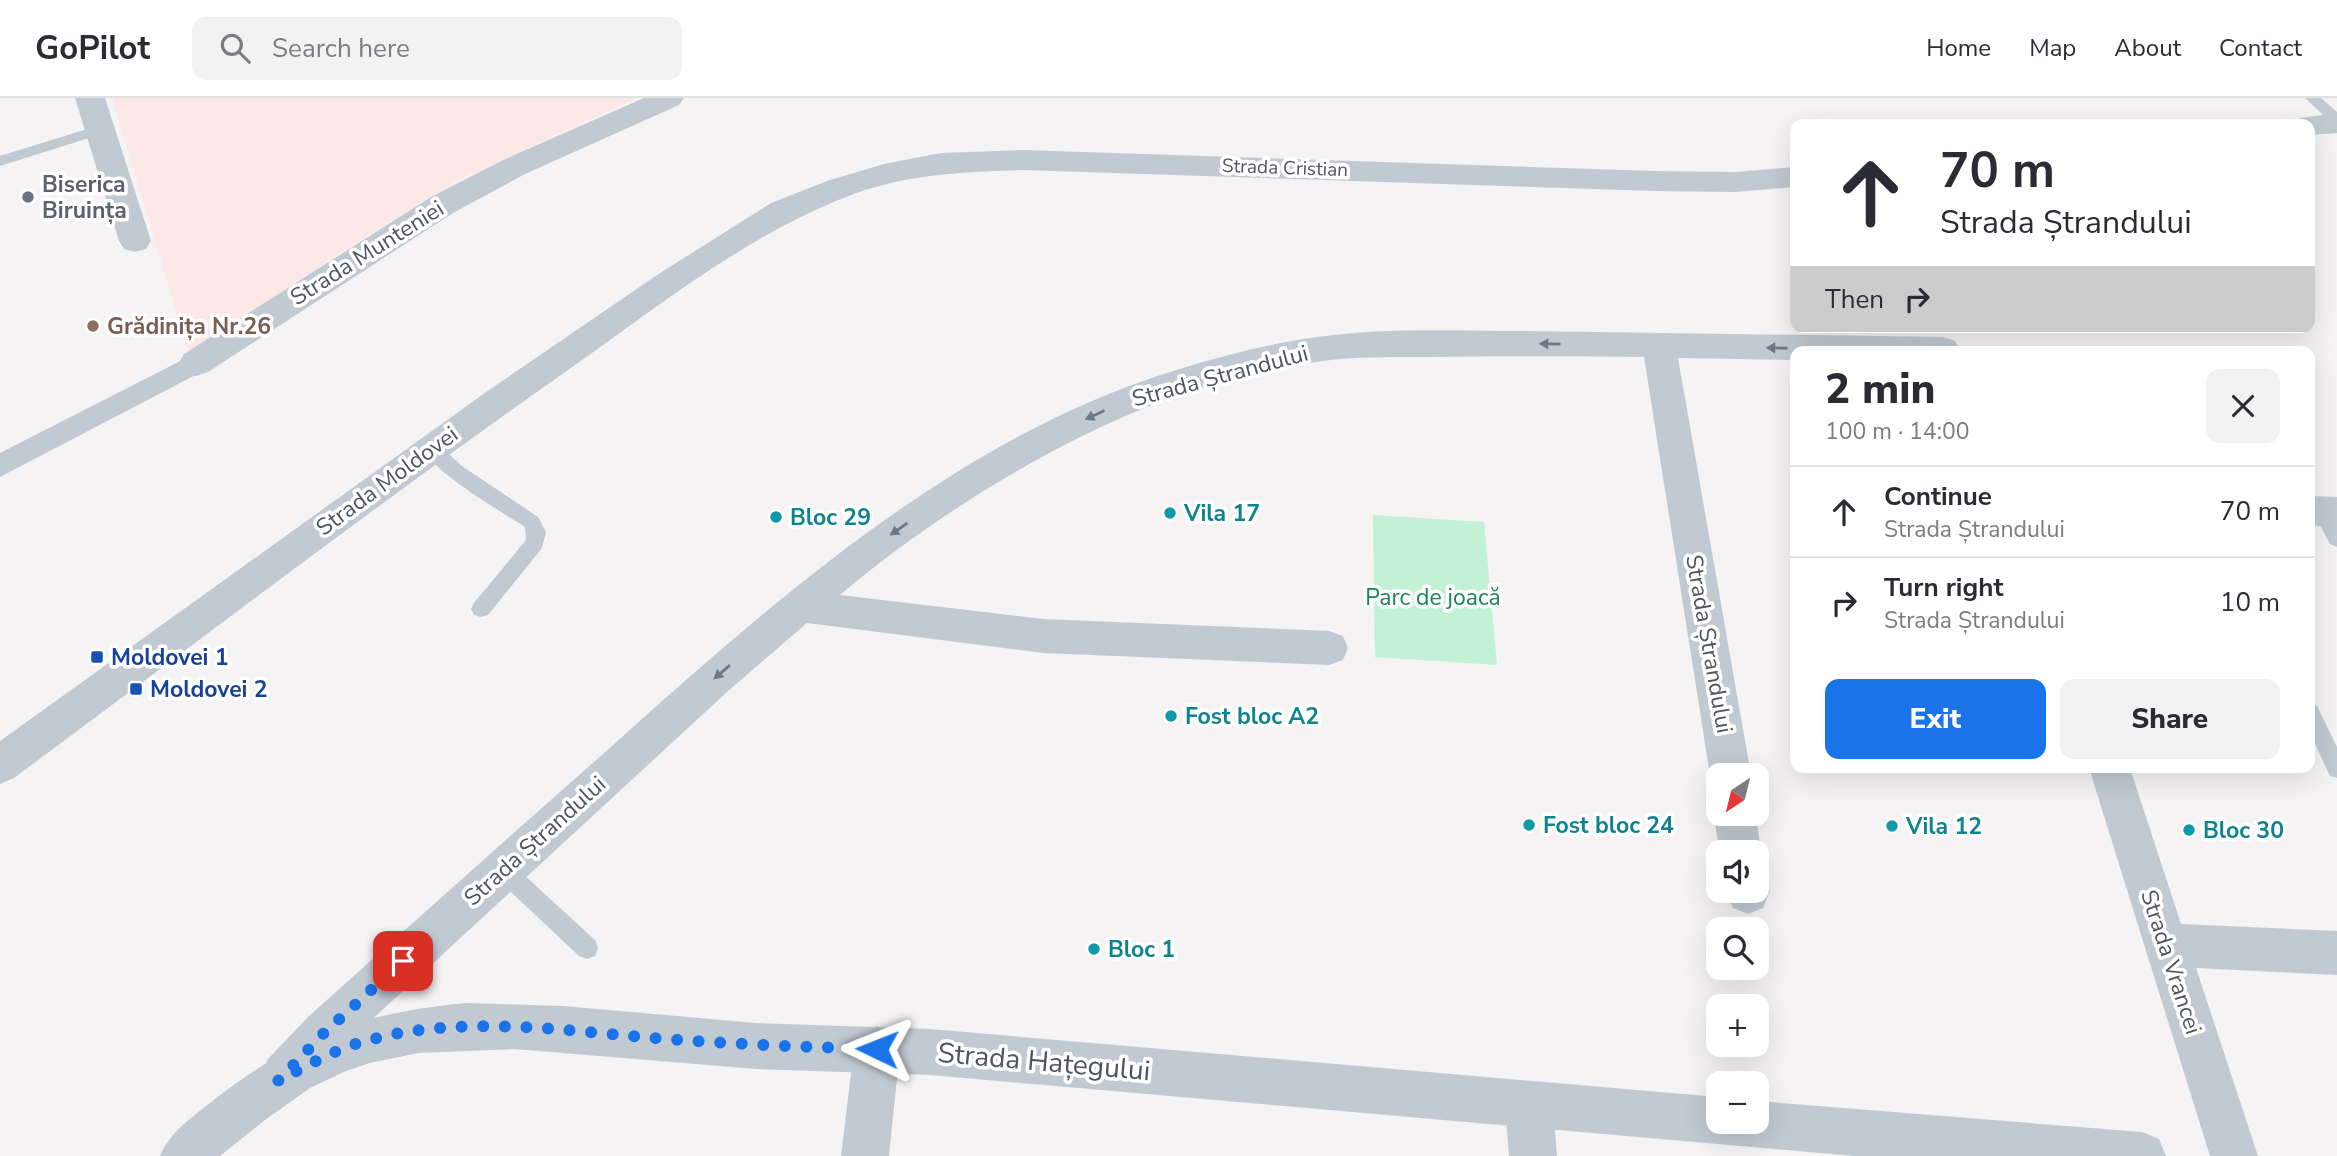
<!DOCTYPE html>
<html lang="en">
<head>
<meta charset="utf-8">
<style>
  :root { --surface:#fff; --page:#f2f2f3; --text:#2b2b33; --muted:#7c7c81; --line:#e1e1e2; --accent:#1a73e8 }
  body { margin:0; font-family:"Nunito Sans",sans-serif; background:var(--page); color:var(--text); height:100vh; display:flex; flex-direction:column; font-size:26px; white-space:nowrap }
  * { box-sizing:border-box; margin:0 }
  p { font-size:23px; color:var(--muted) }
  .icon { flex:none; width:38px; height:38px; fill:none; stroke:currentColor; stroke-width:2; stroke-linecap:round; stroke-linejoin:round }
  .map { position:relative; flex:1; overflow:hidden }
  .panel { position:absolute; left:1790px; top:248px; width:525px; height:427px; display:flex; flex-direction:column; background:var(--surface); border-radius:14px; box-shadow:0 7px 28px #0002 }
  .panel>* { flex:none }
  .banner { position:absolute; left:1790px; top:21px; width:525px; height:214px; border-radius:14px; box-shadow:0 7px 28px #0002; background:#fff; color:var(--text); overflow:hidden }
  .needle { width:46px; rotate:215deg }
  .controls { position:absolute; left:1706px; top:665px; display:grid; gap:14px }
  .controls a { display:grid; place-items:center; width:63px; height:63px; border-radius:14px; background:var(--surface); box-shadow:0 7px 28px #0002; font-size:35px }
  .pin { position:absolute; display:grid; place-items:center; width:60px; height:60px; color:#fff; margin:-30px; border-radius:14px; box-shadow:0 4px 10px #0006 }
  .me { position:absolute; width:77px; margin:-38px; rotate:272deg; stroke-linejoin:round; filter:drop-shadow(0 0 5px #0008) }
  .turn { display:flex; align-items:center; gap:24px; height:147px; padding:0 35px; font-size:32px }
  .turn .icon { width:91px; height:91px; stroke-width:2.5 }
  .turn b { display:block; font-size:49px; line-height:60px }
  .then { display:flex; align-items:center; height:66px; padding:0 35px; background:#0003; gap:14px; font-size:26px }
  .round { display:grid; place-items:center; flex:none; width:74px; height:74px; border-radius:14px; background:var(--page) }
  .summary { display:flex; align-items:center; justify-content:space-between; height:119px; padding:0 35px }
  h1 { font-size:42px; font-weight:800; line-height:52px }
  .cta { display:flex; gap:14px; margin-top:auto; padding:14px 35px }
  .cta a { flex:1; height:80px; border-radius:14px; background:var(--accent); color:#fff; font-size:28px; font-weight:800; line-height:80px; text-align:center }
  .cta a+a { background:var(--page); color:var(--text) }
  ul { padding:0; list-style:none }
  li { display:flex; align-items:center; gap:21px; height:91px; padding:0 35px; border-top:2px solid var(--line) }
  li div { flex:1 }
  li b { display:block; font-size:26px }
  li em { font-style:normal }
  header { display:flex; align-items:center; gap:42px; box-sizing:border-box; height:98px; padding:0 35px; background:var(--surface); border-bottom:2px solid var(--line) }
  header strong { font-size:33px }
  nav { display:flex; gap:38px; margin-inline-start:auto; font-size:24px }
  .search { width:490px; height:63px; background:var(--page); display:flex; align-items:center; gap:18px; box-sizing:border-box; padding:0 24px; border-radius:14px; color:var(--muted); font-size:26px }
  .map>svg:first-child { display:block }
  .medical { fill:#fce8e6 }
  .green { fill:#c3f1d5 }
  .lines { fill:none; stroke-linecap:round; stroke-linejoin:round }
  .service { fill:#c1cad2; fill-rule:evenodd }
  .pedestrian { fill:#c1cad2; fill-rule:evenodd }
  .minor { fill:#c1cad2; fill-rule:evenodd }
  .tertiary { fill:#c1cad2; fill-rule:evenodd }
  .oneway { fill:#6e7983 }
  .route { stroke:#1a73e8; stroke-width:12; stroke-dasharray:0 21.6 }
  .worship-dot { fill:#6b7280; stroke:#fff; stroke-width:2.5 }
  .education-dot { fill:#8d6e63; stroke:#fff; stroke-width:2.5 }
  .culture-dot { fill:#0f9aa8; stroke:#fff; stroke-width:2.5 }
  .transit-dot { fill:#1a4fb4; stroke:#fff; stroke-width:2.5 }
  .labels { text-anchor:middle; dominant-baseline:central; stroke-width:7; stroke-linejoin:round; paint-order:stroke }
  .far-street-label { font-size:19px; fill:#4a5661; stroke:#fff }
  .worship-label { font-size:23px; font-weight:bold; fill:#5b616d; stroke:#fff; text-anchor:start }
  .street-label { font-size:23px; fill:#4a5661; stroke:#fff }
  .education-label { font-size:23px; font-weight:bold; fill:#785e54; stroke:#fff; text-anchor:start }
  .culture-label { font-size:23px; font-weight:bold; fill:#0d838f; stroke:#fff; text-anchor:start }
  .park-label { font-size:23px; fill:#17864f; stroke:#fff }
  .transit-label { font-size:23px; font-weight:bold; fill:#164399; stroke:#fff; text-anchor:start }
  .near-street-label { font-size:28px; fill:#4a5661; stroke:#fff }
</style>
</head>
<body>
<header>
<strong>GoPilot</strong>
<div class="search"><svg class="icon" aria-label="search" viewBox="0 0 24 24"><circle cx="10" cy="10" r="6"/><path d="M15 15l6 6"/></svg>Search here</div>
<nav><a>Home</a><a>Map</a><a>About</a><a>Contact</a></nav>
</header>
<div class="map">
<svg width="2337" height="1058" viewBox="0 0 2337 1058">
  <rect width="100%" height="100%" fill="#f5f3f3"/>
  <path class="medical" d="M 112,0 L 637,0 L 458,82 L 360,142 L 189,256 Z"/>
  <path class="green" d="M 1373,417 L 1484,424 L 1497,567 L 1375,559 Z"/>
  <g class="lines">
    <path class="service" d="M 2305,0 L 2321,0 L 2337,14 L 2337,27 L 2332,25 Z
      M 100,27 L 107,32 L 105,35 L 0,68 L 0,58 Z
      M 432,344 L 438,346 L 462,368 L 538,419 L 546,434 L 542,450 L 488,517 L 481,519 L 474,517 L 471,511 L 474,505 L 526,442 L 525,429 C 499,412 437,377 423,351 L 426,346 Z
      M 2322,407 L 2328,409 L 2337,424 L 2337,449 L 2330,446 L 2313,414 L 2316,409 Z
      M 2310,605 L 2317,608 L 2337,649 L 2337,680 L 2330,678 L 2310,635 Z
      M 503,762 L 511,765 L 595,842 L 598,850 L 595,858 L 587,861 L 579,858 L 495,779 L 492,772 L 495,765 Z"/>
    <path class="pedestrian" d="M 196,255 L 205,258 L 209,265 L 205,272 L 0,379 L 0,355 Z"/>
    <path class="minor" d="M 75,0 L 105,0 L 151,143 L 146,151 L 135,154 L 124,151 L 119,143 Z
      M 644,0 L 684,0 L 679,7 L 525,76 L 453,115 L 208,274 L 196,278 L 184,274 L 179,265 L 184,256 L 431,99 L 503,62 Z
      M 1528,233 L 1943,239 L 1955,243 L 1960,252 L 1796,254 L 1796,262 L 1678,260 L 1751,677 L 1718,677 L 1718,691 L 1710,677 L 1644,259 C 1573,258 1503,258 1432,259 C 1394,259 1354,258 1316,264 C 1258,274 1196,288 1142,311 C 1041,352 923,426 840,497 L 1043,521 L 1329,533 L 1343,538 L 1348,550 L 1343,562 L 1329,567 L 1043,555 L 807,525 L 727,594 L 340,951 L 300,993 L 284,1000 L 268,993 L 261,977 L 268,961 L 308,919 C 409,828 510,738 612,648 C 778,499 964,334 1183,270 C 1226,257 1272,245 1317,239 C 1386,229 1458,233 1528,233 Z
      M 2310,398 L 2337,399 L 2337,429 L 2310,428 Z
      M 2089,670 L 2130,670 L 2181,826 L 2337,833 L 2337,877 L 2196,870 L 2258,1058 L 2210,1058 Z
      M 1718,706 L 1718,716 L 1756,716 L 1761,754 L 1757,764 L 1757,754 L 1719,754 L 1714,716 Z
      M 1757,776 L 1763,778 L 1770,793 L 1763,810 L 1748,816 L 1733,810 L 1726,793 L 1757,793 Z
      M 877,928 L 893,935 L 900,951 L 889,1058 L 841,1058 L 854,951 L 861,935 Z
      M 1529,983 L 1546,990 L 1553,1007 L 1557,1058 L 1509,1058 L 1505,1007 L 1512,990 Z"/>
    <path class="tertiary" d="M 2337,15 L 2337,35 L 2310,37 L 2310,26 L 2296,26 L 2300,20 Z
      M 1023,52 L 1655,73 L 1735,74 L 1796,69 L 1796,89 L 1735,94 L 1655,93 L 1023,72 C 962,74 903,76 846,99 C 743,139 651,214 561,277 C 376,407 196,545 14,680 L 0,686 L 0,643 L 489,292 L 657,177 L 771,105 L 827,83 L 884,66 L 941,55 Z
      M 466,905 L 563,908 L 756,925 L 930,931 L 1718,999 L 1718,1024 L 1757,1024 L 1757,1003 L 2142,1034 L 2159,1041 L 2166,1058 L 1854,1058 L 930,977 L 756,971 L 514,951 L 418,955 L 370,965 L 346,973 L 310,990 L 265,1022 L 220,1058 L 160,1058 C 170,1033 194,1018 215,1001 C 296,938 363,915 466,905 Z"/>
  </g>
  <defs><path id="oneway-solid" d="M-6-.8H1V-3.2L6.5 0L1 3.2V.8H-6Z" transform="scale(1.75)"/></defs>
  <g class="oneway">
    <use href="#oneway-solid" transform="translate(1550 246) rotate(-179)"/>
    <use href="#oneway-solid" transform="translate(1777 250) rotate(-179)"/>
    <use href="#oneway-solid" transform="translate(1095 317) rotate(155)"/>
    <use href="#oneway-solid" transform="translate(899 431) rotate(145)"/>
    <use href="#oneway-solid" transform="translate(722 574) rotate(139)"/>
  </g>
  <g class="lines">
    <path class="route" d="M 403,863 L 324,935 L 278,983 C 307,968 337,950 369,942 C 462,917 560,932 654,940 C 728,946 802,949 877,951"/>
  </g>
  <circle class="worship-dot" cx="28" cy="99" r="7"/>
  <circle class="education-dot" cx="93" cy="228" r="7"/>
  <g class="culture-dot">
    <circle cx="1170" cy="415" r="7"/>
    <circle cx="776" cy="419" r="7"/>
    <circle cx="1171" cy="618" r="7"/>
    <circle cx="1529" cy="727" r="7"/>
    <circle cx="1892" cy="728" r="7"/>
    <circle cx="2189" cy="732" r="7"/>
    <circle cx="1094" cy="851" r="7"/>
  </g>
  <g class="transit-dot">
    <rect x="90" y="552" width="14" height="14" rx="3.5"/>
    <rect x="129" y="584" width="14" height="14" rx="3.5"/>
  </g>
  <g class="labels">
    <g class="far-street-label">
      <text transform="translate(1285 70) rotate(2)">Strada Cristian</text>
    </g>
    <g class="worship-label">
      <text x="42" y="86">Biserica<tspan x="42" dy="26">Biruința</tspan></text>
    </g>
    <g class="street-label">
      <text transform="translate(367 155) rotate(-32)">Strada Munteniei</text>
      <text transform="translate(1220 278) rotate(-15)">Strada Ștrandului</text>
      <text transform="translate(387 383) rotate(-36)">Strada Moldovei</text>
      <text transform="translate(1709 546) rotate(80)">Strada Ștrandului</text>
      <text transform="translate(535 743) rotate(-42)">Strada Ștrandului</text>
      <text transform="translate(2171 864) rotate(72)">Strada Vrancei</text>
    </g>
    <g class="education-label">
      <text x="107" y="228">Grădinița Nr.26</text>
    </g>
    <g class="culture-label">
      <text x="1184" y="415">Vila 17</text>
      <text x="790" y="419">Bloc 29</text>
      <text x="1185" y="618">Fost bloc A2</text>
      <text x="1543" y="727">Fost bloc 24</text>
      <text x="1906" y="728">Vila 12</text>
      <text x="2203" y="732">Bloc 30</text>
      <text x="1108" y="851">Bloc 1</text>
    </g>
    <g class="park-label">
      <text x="1433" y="499">Parc de joacă</text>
    </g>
    <g class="transit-label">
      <text x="111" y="559">Moldovei 1</text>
      <text x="150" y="591">Moldovei 2</text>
    </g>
    <g class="near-street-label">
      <text transform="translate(1044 964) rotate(5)">Strada Hațegului</text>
    </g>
  </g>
</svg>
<div class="controls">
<a><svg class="needle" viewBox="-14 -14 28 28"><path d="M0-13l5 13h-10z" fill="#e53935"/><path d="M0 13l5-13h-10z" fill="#7c7c81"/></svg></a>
<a><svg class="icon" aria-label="sound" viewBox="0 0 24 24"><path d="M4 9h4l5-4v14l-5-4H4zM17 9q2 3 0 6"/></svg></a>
<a><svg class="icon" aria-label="search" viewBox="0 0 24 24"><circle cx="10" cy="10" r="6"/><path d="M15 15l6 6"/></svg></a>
<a>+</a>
<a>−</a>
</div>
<div class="pin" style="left:403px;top:863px;background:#d93025"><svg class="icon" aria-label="arrive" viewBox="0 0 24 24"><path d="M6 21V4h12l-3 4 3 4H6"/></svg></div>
<svg class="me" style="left:877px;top:951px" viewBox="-20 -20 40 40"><path d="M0-17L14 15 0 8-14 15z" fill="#1a73e8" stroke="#fff" stroke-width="4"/></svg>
<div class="banner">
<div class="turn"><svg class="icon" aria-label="ahead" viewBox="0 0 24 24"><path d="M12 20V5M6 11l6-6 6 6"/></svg><div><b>70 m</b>Strada Ștrandului</div></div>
<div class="then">Then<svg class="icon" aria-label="right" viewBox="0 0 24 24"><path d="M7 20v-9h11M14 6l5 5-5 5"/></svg></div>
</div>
<section class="panel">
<div class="summary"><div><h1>2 min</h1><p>100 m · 14:00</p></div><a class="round"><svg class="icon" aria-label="close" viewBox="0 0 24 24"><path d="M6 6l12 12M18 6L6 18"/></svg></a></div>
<ul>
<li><svg class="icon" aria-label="ahead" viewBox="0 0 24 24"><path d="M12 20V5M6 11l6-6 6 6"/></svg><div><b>Continue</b><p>Strada Ștrandului</p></div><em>70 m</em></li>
<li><svg class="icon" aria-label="right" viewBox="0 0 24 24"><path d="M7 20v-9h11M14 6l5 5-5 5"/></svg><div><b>Turn right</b><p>Strada Ștrandului</p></div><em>10 m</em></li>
</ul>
<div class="cta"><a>Exit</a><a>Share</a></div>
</section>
</div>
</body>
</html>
